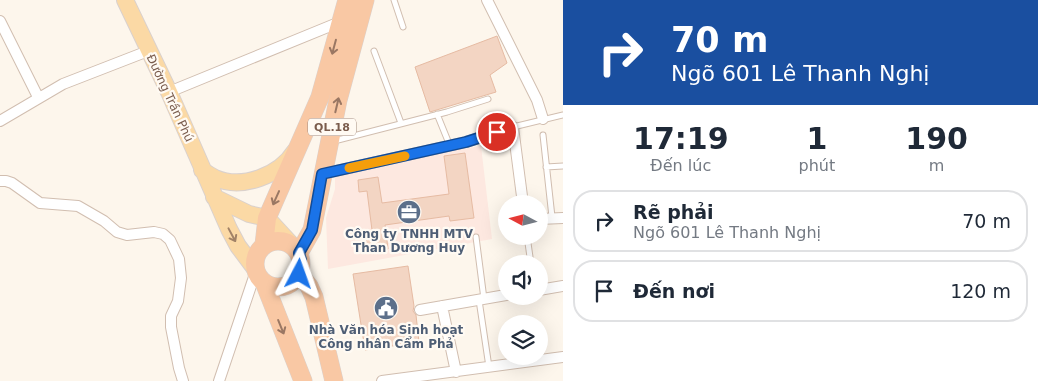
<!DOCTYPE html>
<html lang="vi">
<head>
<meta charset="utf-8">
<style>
  :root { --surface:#fff; --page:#f6f6f7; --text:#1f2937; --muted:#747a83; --line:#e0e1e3 }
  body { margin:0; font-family:"DejaVu Sans",sans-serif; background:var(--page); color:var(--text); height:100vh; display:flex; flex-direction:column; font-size:19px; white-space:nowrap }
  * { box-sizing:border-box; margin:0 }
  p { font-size:16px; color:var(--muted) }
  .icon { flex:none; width:28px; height:28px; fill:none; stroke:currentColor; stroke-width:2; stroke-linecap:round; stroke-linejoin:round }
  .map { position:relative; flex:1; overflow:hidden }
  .panel { display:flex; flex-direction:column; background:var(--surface); width:475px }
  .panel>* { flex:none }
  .top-card { background:#1a4fa0; color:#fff; overflow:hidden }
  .needle { width:32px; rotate:277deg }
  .tools { position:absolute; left:498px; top:195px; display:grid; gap:10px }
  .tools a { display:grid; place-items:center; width:50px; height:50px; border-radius:50%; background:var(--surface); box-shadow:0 5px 20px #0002; font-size:25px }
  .pin { position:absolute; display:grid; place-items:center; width:42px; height:42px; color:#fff; margin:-21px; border:2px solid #fff; border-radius:50%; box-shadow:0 1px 5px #0007 }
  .me { position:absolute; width:55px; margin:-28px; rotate:4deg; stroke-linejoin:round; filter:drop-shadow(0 0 4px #0008) }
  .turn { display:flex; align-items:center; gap:18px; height:105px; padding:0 25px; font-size:22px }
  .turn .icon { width:65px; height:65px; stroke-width:2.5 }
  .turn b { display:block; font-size:35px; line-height:42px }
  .eta { display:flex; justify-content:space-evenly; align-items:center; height:85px; text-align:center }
  .eta b { font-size:30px; font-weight:600; line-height:35px }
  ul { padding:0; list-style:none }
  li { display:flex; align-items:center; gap:15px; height:62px; margin:0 10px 8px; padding:0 15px; border:2px solid var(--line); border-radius:20px }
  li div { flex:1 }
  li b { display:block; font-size:19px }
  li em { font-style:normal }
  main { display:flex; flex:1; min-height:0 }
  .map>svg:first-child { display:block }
  .commercial { fill:#fde8e0 }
  .building { fill:#f3d5c3; stroke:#e6bba3 }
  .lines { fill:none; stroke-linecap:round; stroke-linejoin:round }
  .service-casing { stroke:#d1beb0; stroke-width:7 }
  .minor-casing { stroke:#d1beb0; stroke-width:12 }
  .primary-casing { stroke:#dad1cd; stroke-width:18 }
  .trunk-casing { stroke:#dad1cd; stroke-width:19 }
  .service { stroke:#fff; stroke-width:5 }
  .minor { stroke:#fff; stroke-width:10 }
  .primary { stroke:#fbd9a5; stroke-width:16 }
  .trunk { stroke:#f9c8a4; stroke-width:18 }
  .oneway { stroke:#9a7763 }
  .oneway2 { stroke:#a18267 }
  .route-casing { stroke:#114b97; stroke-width:12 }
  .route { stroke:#1a73e8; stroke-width:9 }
  .slow { stroke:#f59e0b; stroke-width:9 }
  .labels { text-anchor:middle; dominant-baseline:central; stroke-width:4.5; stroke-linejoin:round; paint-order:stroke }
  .shield { fill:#fffaf3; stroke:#a28b7f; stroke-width:1 }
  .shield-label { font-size:11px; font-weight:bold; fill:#7a5c4d }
  .street-label { font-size:12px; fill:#7a5c4d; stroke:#fffaf3 }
  .service-label { font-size:12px; font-weight:bold; fill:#4e5e75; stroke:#fffaf3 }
</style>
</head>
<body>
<main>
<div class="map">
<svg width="563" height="381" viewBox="0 0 563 381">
  <rect width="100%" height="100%" fill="#fdf6ec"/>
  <path class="commercial" d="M 481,146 L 492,239 L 328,269 L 326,218 L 335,189 L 335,176 L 435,153 Z"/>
  <path class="building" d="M 497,36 L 507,63 L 490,75 L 496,92 L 430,112 L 415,67 Z
    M 465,153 L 474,218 L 450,221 L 449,216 L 385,225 L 388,249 L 367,252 L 365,239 L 373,238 L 367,191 L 359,192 L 358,180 L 378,177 L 382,203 L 449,194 L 444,156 Z
    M 408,266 L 414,306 L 413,311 L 416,315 L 419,342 L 365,350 L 353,274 Z"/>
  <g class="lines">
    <g class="service-casing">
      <path id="service" d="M 394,0 L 403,27
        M 374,51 L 401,123
        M 437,114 L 450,146
        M 513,127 L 563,115
        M 543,135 L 552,217
        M 334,141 L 447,112 L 488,99
        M 546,167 L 563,166
        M 527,236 L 531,264
        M 476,237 L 484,299
        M 479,300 L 489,367"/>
    </g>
    <g class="minor-casing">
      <path id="minor" d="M 487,0 L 537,100 L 543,119
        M 0,21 L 38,97
        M 169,92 L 340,22
        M 0,121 L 63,84 L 148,51
        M 322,174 L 466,142 L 513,127 L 523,204
        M 0,181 L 6,181 L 12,183 L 40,203 L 78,206 L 104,221 L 117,232 L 127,235 L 154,232 L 163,234 L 170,240 L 179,259 L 181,278 L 178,301 L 171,316 L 171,327 L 179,368 L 183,381
        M 539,219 L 563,218
        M 539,290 L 563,286
        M 442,306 L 456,372
        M 420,310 L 506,295
        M 219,381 L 256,271
        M 382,381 L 563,357"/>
    </g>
    <g class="primary-casing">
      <path id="primary" d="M 125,0 L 169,92 L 229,229 L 238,246 L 256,270
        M 202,170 C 206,173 211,176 215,178 C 243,190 280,175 295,151
        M 214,197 L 249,214 L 267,218 L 290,243"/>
    </g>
    <g class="trunk-casing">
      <path id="trunk" d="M255 264a23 23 0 1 1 46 0a23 23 0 1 1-46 0Z
        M 264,245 L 267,218 L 320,97 L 347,0
        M 299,253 L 312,230 L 338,100 L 365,0
        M 299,274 L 309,286 L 314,297 L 334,381
        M 264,282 L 303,381"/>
    </g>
    <use href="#service" class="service"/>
    <use href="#minor" class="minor"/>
    <use href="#primary" class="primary"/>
    <use href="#trunk" class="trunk"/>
  </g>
  <defs><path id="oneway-shaft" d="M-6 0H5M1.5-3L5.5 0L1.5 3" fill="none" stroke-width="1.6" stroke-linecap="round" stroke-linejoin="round" transform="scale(1.25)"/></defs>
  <g class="oneway">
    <use href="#oneway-shaft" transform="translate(334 47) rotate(105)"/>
    <use href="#oneway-shaft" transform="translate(337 105) rotate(-77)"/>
    <use href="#oneway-shaft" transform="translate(276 198) rotate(114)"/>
    <use href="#oneway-shaft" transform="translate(281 327) rotate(68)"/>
  </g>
  <use class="oneway2" href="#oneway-shaft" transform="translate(232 235) rotate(62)"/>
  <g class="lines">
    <g class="route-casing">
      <path id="route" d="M 299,274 L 301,260 L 299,253 L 312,230 L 322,174 L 466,142 L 497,132"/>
    </g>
    <use href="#route" class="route"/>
    <path class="slow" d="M 349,168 L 405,156"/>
  </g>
  <defs>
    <g id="office-disc" transform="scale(1.25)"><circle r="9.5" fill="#5c6f8a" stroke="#fffaf3"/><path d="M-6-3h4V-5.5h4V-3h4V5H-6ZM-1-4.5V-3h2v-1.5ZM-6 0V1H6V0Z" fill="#fff"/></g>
    <g id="civic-disc" transform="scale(1.25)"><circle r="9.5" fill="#5c6f8a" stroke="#fffaf3"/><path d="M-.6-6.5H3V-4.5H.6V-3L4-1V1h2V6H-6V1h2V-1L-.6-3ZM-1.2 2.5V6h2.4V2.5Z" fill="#fff"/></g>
  </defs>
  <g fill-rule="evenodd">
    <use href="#office-disc" x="409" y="212"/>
    <use href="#civic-disc" x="386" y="308"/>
  </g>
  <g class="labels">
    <rect class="shield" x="308" y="118.5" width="48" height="17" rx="4"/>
    <g class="shield-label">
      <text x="332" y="127">QL.18</text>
    </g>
    <g class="street-label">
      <text transform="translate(170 98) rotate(65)">Đường Trần Phú</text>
    </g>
    <g class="service-label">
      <text x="409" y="234">Công ty TNHH MTV<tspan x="409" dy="14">Than Dương Huy</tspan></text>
      <text x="386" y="330">Nhà Văn hóa Sinh hoạt<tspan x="386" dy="14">Công nhân Cẩm Phả</tspan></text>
    </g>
  </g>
</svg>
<div class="tools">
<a><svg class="needle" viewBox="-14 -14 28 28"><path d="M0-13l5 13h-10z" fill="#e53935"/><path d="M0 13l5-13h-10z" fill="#747a83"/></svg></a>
<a><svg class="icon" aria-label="sound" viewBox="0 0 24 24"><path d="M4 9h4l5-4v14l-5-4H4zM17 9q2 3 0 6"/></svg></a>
<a><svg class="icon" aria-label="layers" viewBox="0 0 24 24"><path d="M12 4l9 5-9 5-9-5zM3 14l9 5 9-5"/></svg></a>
</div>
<div class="pin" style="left:497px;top:132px;background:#d93025"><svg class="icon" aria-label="arrive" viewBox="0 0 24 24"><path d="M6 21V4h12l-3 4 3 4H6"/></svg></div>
<svg class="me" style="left:299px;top:274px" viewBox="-20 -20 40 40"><path d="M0-17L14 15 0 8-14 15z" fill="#1a73e8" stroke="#fff" stroke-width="4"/></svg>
</div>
<section class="panel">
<div class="top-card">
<div class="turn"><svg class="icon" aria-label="right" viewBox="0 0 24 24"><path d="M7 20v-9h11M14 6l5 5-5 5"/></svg><div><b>70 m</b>Ngõ 601 Lê Thanh Nghị</div></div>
</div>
<div class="eta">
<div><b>17:19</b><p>Đến lúc</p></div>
<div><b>1</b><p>phút</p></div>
<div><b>190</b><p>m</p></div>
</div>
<ul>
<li><svg class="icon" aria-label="right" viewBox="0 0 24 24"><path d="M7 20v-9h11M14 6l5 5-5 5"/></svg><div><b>Rẽ phải</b><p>Ngõ 601 Lê Thanh Nghị</p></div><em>70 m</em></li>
<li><svg class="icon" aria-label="arrive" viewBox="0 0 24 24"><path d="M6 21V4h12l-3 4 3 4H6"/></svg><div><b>Đến nơi</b></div><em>120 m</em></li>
</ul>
</section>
</main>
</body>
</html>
